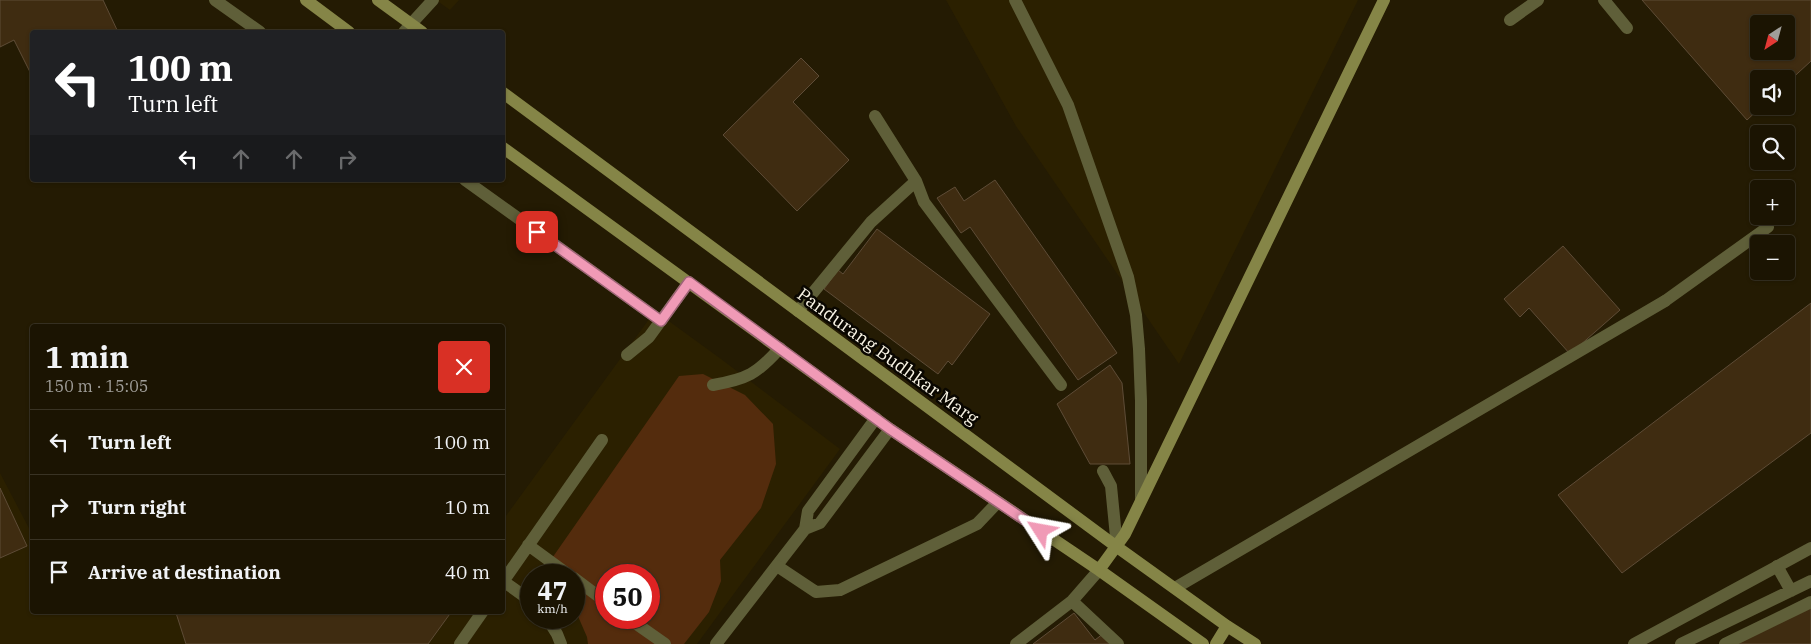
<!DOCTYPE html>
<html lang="en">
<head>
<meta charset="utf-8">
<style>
  :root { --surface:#1b1402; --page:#282111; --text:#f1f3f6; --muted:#a09e99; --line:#393324 }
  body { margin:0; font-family:"IBM Plex Serif",serif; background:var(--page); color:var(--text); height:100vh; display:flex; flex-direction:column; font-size:19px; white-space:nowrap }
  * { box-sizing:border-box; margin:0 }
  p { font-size:16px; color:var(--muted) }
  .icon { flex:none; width:28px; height:28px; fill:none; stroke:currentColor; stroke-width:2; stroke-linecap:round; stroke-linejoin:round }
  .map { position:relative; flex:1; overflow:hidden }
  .sheet { position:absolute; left:30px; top:324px; width:475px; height:290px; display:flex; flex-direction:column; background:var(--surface); border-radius:5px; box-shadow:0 1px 4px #0004,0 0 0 1px var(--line) }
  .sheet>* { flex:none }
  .top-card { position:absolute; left:30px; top:30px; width:475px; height:152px; border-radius:5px; box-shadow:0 1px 4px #0004,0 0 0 1px var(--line); background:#202124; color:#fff; overflow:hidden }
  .needle { width:32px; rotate:216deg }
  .fabs { position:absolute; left:1750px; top:15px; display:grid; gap:10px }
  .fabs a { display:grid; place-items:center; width:45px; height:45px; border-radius:5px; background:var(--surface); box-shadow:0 1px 4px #0004,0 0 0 1px var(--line); font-size:25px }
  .speed { position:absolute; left:520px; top:564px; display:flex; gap:10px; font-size:25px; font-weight:700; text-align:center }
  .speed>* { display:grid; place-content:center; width:65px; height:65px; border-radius:50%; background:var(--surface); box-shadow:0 1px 4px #0004,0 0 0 1px var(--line); line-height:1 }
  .speed small { font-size:12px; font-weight:400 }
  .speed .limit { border:8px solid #d22; background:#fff; color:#111 }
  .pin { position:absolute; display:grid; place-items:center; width:42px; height:42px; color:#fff; margin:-21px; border-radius:10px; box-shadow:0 2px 8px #0006 }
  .me { position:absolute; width:55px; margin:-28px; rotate:304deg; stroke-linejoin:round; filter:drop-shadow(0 0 4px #0008) }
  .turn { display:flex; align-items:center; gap:18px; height:105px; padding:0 15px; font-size:22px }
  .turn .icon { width:65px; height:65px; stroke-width:2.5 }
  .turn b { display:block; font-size:35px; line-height:42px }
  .lanes { display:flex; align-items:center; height:48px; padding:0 15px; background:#0003; justify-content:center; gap:25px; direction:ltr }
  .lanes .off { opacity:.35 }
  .round { display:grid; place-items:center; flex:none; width:52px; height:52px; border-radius:5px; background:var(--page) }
  .summary { display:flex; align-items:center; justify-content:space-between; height:85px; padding:0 15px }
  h1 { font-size:30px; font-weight:700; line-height:38px }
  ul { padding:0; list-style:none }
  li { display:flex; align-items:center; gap:15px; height:65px; padding:0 15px; border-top:1px solid var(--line) }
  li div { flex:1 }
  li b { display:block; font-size:19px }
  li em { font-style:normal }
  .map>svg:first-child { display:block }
  .built { fill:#2b2000; fill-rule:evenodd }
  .green { fill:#542c0d; fill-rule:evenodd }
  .building { fill:#3f2c11; stroke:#5e4c37; fill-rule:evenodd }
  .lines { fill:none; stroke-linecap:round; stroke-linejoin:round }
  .lane { stroke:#5f5f39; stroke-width:12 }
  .street { stroke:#5f5f39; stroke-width:12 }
  .secondary { stroke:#858547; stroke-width:12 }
  .route-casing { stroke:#9c6476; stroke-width:12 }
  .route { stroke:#f09ab6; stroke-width:9 }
  .labels { text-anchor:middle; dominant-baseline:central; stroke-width:5; stroke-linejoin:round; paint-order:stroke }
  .street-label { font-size:18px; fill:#f9f4e5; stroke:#0a0701 }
</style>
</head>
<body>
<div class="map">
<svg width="1811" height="644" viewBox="0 0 1811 644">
  <rect width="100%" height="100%" fill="#241b03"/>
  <path class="built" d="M 436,0 L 459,0 L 450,10 Z
    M 946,0 L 1358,0 L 1179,364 L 1016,126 Z
    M 655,311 L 721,359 L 840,449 L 697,644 L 0,644 L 0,473 L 32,534 L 32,611 L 502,611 L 503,520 ZM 531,575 L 574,575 L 574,618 L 531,618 ZM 606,575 L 649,575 L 649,618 L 606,618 Z"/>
  <path class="green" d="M 703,374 L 745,395 L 773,424 L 776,464 L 761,508 L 720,560 L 721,581 L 709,612 L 684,644 L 588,644 L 587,637 L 574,607 L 574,575 L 541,574 L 679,376 ZM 606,575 L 649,575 L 649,618 L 606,618 Z"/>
  <path class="building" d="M 0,0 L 103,0 L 118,32 L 32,32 L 32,76 L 14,40 L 0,47 Z
    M 1642,0 L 1811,0 L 1811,61 L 1786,84 L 1786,79 L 1759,79 L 1759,106 L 1762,106 L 1747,120 ZM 1759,24 L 1786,24 L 1786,51 L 1759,51 Z
    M 801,58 L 819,76 L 793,102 L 849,160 L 797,211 L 723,135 Z
    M 995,180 L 1117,353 L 1078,380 L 970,227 L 961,233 L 937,198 L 955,187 L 964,201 Z
    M 877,229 L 990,314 L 952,365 L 948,361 L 938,374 L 824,289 L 838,270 L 843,274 Z
    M 1563,246 L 1620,310 L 1570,354 L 1529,308 L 1520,317 L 1504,299 Z
    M 1811,303 L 1811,433 L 1622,573 L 1558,495 Z
    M 1110,365 L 1122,383 L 1130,464 L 1090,464 L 1057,404 Z
    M 0,488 L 27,546 L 0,558 Z
    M 1811,607 L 1811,644 L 1736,644 Z
    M 178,611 L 452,611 L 428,644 L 186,644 L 176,613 Z
    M 1074,613 L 1095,640 L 1104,633 L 1114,644 L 1033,644 Z"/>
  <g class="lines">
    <path class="lane" d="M 1604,0 L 1627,28
      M 1510,20 L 1538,0
      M 411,24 L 433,0
      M 875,116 L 916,181 L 924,202 L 1061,385
      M 1665,301 L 1768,227
      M 798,311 L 871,222 L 916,181
      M 713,385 C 747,379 757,374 780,348
      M 876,418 L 808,511 L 805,529 L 820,523 L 890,429
      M 1103,471 L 1111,486 L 1117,547
      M 528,545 L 569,575
      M 1777,566 L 1791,591
      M 574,578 L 606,602
      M 503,581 L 531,601
      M 502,583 L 602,440
      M 547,618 L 557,634 L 561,644
      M 628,618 L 665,644
      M 460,644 L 483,611
      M 716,644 L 805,529
      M 1681,644 L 1811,581
      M 1725,644 L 1811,602"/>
    <path class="street" d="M 215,0 L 260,32
      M 1015,0 L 1068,105 L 1128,277 L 1136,315 L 1139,349 L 1141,401 L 1141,499
      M 404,32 L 411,24
      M 465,180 L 661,321
      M 627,355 L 649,337 L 689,282
      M 777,566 L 816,592 L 840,590 L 977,524 L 998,502
      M 1175,588 L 1665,301
      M 1072,601 L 1118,644
      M 1016,644 L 1072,601 L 1099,570
      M 1634,644 L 1811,548"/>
    <path class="secondary" d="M 306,0 L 349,32
      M 378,0 L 422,32
      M 502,92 L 1117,547 L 1227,626 L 1255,644
      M 502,147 L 890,429 L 1099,570 L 1203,644
      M 1099,570 L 1125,534 L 1384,0
      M 1216,644 L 1227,626"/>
  </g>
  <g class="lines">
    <g class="route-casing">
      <path id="route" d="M 537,232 L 661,321 L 689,282 L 890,429 L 1041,531"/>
    </g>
    <use href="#route" class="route"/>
  </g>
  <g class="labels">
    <g class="street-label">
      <text transform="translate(888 356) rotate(36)">Pandurang Budhkar Marg</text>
    </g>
  </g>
</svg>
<div class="fabs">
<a><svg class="needle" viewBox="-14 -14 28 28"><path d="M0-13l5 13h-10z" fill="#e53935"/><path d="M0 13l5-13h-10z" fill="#a09e99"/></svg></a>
<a><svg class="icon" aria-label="sound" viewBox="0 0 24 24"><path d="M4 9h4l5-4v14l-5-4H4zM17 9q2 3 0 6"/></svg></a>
<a><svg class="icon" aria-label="search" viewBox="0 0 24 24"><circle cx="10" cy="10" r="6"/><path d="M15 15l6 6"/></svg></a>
<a>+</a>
<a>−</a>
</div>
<div class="speed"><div>47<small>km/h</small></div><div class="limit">50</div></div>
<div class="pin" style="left:537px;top:232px;background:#d93025"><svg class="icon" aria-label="arrive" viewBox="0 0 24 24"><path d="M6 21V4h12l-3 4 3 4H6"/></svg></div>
<svg class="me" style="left:1041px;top:531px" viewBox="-20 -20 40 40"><path d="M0-17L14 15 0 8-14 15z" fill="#f09ab6" stroke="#fff" stroke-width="4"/></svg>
<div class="top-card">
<div class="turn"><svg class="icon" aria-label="left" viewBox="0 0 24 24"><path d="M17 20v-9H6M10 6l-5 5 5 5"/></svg><div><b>100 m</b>Turn left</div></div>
<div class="lanes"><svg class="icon" aria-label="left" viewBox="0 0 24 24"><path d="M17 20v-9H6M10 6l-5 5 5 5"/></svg><svg class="icon off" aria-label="ahead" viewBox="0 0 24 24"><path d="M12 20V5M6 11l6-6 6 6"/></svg><svg class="icon off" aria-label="ahead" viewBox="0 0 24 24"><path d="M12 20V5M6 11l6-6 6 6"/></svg><svg class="icon off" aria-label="right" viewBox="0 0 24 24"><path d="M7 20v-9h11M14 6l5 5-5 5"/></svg></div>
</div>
<section class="sheet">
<div class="summary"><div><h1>1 min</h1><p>150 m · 15:05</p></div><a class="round" style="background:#d93025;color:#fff"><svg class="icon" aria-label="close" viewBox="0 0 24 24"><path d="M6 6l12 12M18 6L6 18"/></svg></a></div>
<ul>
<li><svg class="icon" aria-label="left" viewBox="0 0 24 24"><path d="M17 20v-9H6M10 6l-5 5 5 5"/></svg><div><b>Turn left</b></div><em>100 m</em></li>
<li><svg class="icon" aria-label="right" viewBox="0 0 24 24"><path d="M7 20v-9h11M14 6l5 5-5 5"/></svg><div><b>Turn right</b></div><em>10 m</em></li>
<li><svg class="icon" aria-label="arrive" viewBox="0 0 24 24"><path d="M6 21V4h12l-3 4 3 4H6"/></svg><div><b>Arrive at destination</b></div><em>40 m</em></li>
</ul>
</section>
</div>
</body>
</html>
